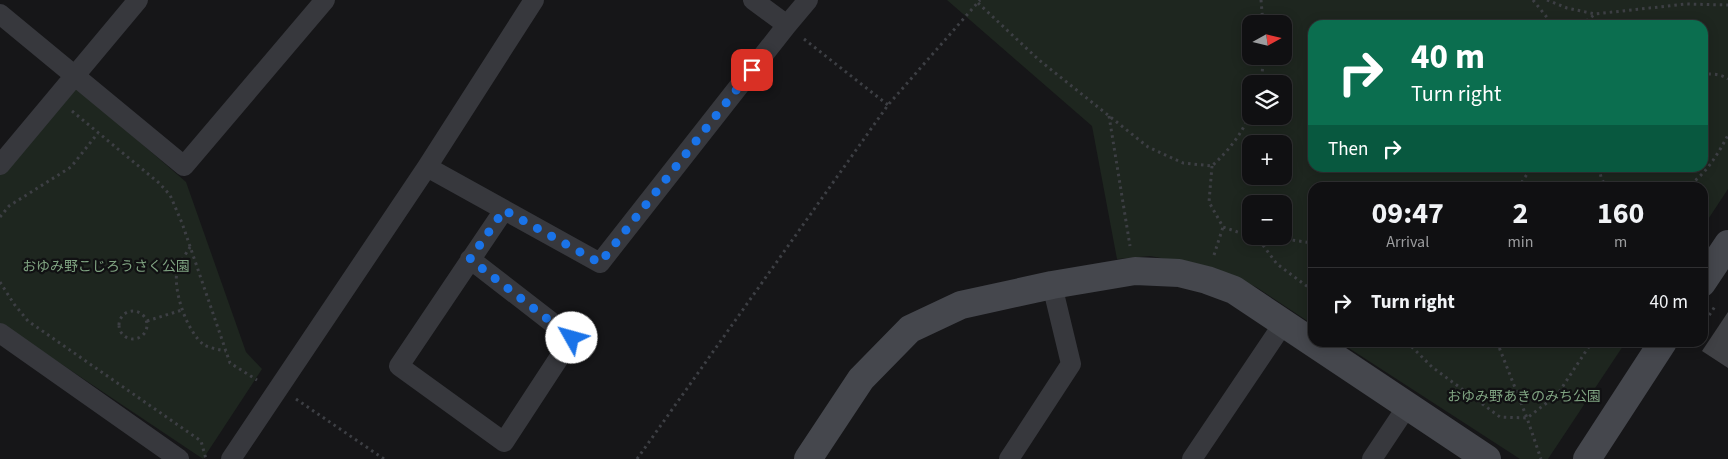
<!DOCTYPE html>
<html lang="en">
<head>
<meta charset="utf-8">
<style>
  :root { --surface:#101012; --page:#1e1e20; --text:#f1f3f6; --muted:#9c9d9f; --line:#303032 }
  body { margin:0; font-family:"Source Sans 3","Noto Sans JP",sans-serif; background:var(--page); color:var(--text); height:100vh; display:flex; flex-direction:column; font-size:19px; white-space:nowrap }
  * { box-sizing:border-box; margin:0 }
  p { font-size:16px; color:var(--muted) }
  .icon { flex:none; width:28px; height:28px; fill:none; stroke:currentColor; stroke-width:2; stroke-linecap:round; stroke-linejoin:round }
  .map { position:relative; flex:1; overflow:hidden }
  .details { position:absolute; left:1308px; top:182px; width:400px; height:165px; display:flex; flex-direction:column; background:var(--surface); border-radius:15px; box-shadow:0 2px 12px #0003,0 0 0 1px var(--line) }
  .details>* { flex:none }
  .banner { position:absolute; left:1308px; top:20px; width:400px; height:152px; border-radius:15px; box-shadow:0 2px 12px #0003,0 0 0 1px var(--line); background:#0b6e4f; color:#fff; overflow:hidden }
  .needle { width:32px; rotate:82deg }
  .controls { position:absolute; left:1242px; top:15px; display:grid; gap:10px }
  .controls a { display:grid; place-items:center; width:50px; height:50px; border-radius:10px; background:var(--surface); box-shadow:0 2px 12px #0003,0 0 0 1px var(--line); font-size:25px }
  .pin { position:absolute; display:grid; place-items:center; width:42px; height:42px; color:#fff; margin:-21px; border-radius:10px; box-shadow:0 2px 8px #0006 }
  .me { position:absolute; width:55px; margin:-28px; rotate:308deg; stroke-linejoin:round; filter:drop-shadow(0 0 4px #0008) }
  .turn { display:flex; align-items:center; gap:18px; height:105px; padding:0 20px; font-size:22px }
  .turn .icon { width:65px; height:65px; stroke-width:2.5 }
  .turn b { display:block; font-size:35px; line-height:42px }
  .then { display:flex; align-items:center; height:48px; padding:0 20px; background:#0003; gap:10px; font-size:19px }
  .eta { display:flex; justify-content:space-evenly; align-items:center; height:85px; text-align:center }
  .eta b { font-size:30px; font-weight:700; line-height:35px }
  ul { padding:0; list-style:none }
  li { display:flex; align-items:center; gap:15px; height:70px; padding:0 20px; border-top:1px solid var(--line) }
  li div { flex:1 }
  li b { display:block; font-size:19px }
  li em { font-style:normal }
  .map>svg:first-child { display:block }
  .green { fill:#1e261f; fill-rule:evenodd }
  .building { fill:#404145 }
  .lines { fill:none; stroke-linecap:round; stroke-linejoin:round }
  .path { stroke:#3d3f44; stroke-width:3; stroke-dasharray:2.5 4; stroke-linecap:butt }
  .street { stroke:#37383d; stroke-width:20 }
  .secondary { stroke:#45474d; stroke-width:28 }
  .route { stroke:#1a73e8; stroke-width:9; stroke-dasharray:0 16.2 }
  .labels { text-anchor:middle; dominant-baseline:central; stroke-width:4.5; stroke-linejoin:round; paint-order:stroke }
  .park-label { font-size:14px; fill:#7fa381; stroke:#111113 }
</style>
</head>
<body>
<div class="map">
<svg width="1728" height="459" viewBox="0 0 1728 459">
  <rect width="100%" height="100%" fill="#161618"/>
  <path class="green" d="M 947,0 L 1728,0 L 1728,189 L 1703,227 L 1702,188 L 1312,188 L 1312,324 L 1256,287 L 1215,268 L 1150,256 L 1117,259 L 1092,126 ZM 1251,24 L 1284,24 L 1284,56 L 1251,56 ZM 1312,25 L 1702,25 L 1702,168 L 1312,168 ZM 1251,84 L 1284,84 L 1284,116 L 1251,116 ZM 1251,144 L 1284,144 L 1284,176 L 1251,176 ZM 1251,204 L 1284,204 L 1284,236 L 1251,236 Z
    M 75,86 L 186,182 L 246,352 L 262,369 L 203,459 L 0,323 L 0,175 Z
    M 1341,343 L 1625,343 L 1548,459 L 1520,459 Z"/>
  <path class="building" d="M 1728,312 L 1728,368 L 1702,351 Z"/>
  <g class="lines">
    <path class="path" d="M 1261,0 L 1263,24
      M 1533,0 L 1549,20 L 1551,25
      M 1547,0 L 1567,8 L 1595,14 L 1686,4 L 1728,5
      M 978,3 L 1039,60 L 1148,147 L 1183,163 L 1212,166 C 1229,150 1244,132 1251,110
      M 1581,25 L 1594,15
      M 804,39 L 888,105
      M 1702,75 C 1711,73 1721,74 1728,79
      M 1260,84 L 1262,78 L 1263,56
      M 72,111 L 159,183 L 170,195 L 182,223 L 230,363 L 257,380
      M 1109,116 L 1130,246
      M 1212,166 L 1209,202 L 1223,227 L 1258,239 L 1285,239 L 1312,243
      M 1599,168 L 1601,177 L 1606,188
      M 1518,188 L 1531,168
      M 1685,188 C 1705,176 1718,154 1728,135
      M 0,217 L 9,206 L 71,167 L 98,133
      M 1259,240 L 1277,264 L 1312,290
      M 190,247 C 186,254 179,263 177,271 C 173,291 187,332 204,345 C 210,348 220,350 226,351
      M 1214,255 L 1223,227
      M 0,282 L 14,304 L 28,321 L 201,441 L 206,459
      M119 325a14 14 0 1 1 28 0a14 14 0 1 1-28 0Z
      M 147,321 L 182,310
      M 1702,326 L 1716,305
      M 1407,342 L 1432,367 L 1500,417 L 1527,418 L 1557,395 L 1592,342
      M 1497,342 L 1527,418 L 1541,459
      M 296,399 L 384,459
      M 637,459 L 888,105 L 980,0"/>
    <path class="street" d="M 753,0 L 787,25
      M 0,14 L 184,166 L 325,0
      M 0,165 L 138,0
      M 427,167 L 600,263 L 787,25 L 808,0
      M 470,259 L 572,338 L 504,442 L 399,366 L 504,210
      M 0,333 L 179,459
      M 231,459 L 427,167 L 534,0
      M 1009,459 L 1071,364 L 1052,285
      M 1192,459 L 1283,324
      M 1372,459 L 1408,405"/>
    <path class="secondary" d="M 1702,283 L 1728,244
      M 808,459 L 861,379 L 910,329 L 961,305 L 1052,285 L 1135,271 L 1179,273 L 1207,280 L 1234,290 L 1487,459
      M 1587,459 L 1663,342"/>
  </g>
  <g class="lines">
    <path class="route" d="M 572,338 L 470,259 L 504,210 L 600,263 L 752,70"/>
  </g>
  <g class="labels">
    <g class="park-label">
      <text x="106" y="267">おゆみ野こじろうさく公園</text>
      <text x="1524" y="397">おゆみ野あきのみち公園</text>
    </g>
  </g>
</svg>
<div class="controls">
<a><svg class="needle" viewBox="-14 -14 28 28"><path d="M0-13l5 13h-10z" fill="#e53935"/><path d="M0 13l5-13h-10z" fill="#9c9d9f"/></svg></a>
<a><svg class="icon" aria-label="layers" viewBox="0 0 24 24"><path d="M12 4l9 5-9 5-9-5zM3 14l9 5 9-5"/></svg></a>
<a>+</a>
<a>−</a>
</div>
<div class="pin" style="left:752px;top:70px;background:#d93025"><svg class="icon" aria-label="arrive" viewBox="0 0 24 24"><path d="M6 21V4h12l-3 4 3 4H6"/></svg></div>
<svg class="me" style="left:572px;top:338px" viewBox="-20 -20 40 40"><circle r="19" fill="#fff"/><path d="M0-13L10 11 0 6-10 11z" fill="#1a73e8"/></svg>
<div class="banner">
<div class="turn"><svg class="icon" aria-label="right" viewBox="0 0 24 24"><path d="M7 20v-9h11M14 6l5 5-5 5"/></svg><div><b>40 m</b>Turn right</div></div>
<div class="then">Then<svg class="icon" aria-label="right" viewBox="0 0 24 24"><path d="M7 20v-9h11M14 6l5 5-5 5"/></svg></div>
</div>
<section class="details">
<div class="eta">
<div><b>09:47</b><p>Arrival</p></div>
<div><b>2</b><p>min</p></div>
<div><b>160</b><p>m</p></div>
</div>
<ul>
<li><svg class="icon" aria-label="right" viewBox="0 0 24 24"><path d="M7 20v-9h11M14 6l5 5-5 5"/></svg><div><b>Turn right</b></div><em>40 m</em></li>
</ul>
</section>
</div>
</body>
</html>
